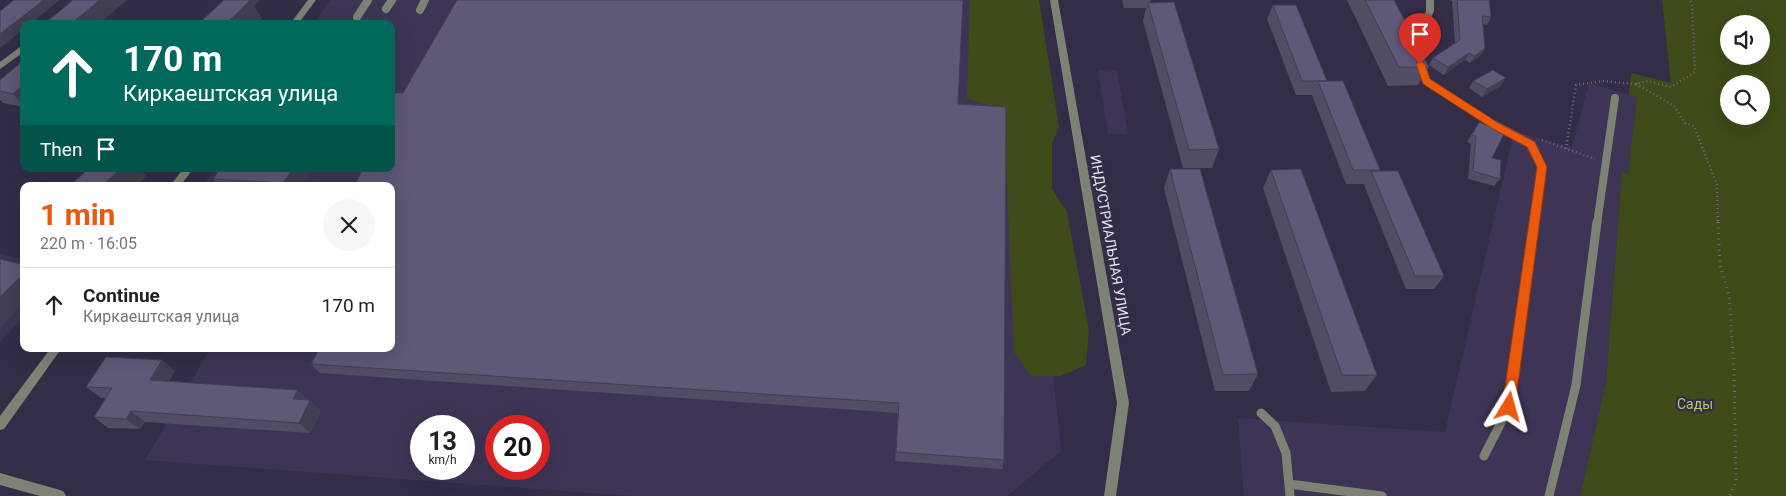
<!DOCTYPE html>
<html lang="en">
<head>
<meta charset="utf-8">
<style>
  :root { --surface:#fff; --page:#f6f6f6; --text:#222; --muted:#767676; --line:#e0e0e0; --accent:#ea580c }
  body { margin:0; font-family:Roboto,sans-serif; background:var(--page); color:var(--text); height:100vh; display:flex; flex-direction:column; font-size:19px; white-space:nowrap }
  * { box-sizing:border-box; margin:0 }
  p { font-size:16px; color:var(--muted) }
  .icon { flex:none; width:28px; height:28px; fill:none; stroke:currentColor; stroke-width:2; stroke-linecap:round; stroke-linejoin:round }
  .map { position:relative; flex:1; overflow:hidden }
  .details { position:absolute; left:20px; top:182px; width:375px; height:170px; display:flex; flex-direction:column; background:var(--surface); border-radius:10px; box-shadow:0 5px 20px #0002 }
  .details>* { flex:none }
  .hud { position:absolute; left:20px; top:20px; width:375px; height:152px; border-radius:10px; box-shadow:0 5px 20px #0002; background:#00695c; color:#fff; overflow:hidden }
  .fabs { position:absolute; left:1720px; top:15px; display:grid; gap:10px }
  .fabs a { display:grid; place-items:center; width:50px; height:50px; border-radius:50%; background:var(--surface); box-shadow:0 5px 20px #0002; font-size:25px }
  .speed { position:absolute; left:410px; top:415px; display:flex; gap:10px; font-size:25px; font-weight:700; text-align:center }
  .speed>* { display:grid; place-content:center; width:65px; height:65px; border-radius:50%; background:var(--surface); box-shadow:0 5px 20px #0002; line-height:1 }
  .speed small { font-size:12px; font-weight:400 }
  .speed .limit { border:8px solid #d22; background:#fff; color:#111 }
  .pin { position:absolute; display:grid; place-items:center; width:42px; height:42px; color:#fff; margin:-51px -21px; border-radius:50% 50% 50% 0; rotate:-45deg; box-shadow:0 0 5px #0007 }
  .pin .icon { rotate:45deg }
  .me { position:absolute; width:55px; margin:-28px; rotate:8deg; stroke-linejoin:round; filter:drop-shadow(0 0 4px #0008) }
  .turn { display:flex; align-items:center; gap:18px; height:105px; padding:0 20px; font-size:22px }
  .turn .icon { width:65px; height:65px; stroke-width:2.5 }
  .turn b { display:block; font-size:35px; line-height:42px }
  .then { display:flex; align-items:center; height:48px; padding:0 20px; background:#0003; gap:10px; font-size:19px }
  .round { display:grid; place-items:center; flex:none; width:52px; height:52px; border-radius:26px; background:var(--page) }
  .head { display:flex; align-items:center; justify-content:space-between; height:85px; padding:0 20px }
  h1 { font-size:30px; font-weight:700; line-height:38px; color:var(--accent) }
  ul { padding:0; list-style:none }
  li { display:flex; align-items:center; gap:15px; height:75px; padding:0 20px; border-top:1px solid var(--line) }
  li div { flex:1 }
  li b { display:block; font-size:19px }
  li em { font-style:normal }
  .map>svg:first-child { display:block }
  .built { fill:#3e3556; fill-rule:evenodd }
  .green { fill:#3f4b18; fill-rule:evenodd }
  .lines { fill:none; stroke-linecap:round; stroke-linejoin:round }
  .path-far1 { stroke:#6f6981; stroke-width:2.5; stroke-dasharray:1 3; stroke-linecap:butt }
  .path { stroke:#6f6981; stroke-width:3; stroke-dasharray:1 4.5; stroke-linecap:butt }
  .service-far1 { stroke:#7e8274; stroke-width:8 }
  .service { stroke:#7e8274; stroke-width:9 }
  .minor { fill:#7e8274; fill-rule:evenodd }
  .tertiary { fill:#7e8274; fill-rule:evenodd }
  .wall { fill:#524c65 }
  .shaded-wall { fill:#423e53 }
  .building { fill:#5f5876; stroke:#423e53 }
  .route { fill:#ea580c; stroke:#983908 }
  .labels { text-anchor:middle; dominant-baseline:central; stroke-width:4.5; stroke-linejoin:round; paint-order:stroke }
  .street-label { font-size:14px; fill:#e9e5f7; stroke:#342d48 }
  .park-label { font-size:14px; fill:#b2cb6b; stroke:#342d48 }
</style>
</head>
<body>
<div class="map">
<svg width="1786" height="496" viewBox="0 0 1786 496">
  <rect width="100%" height="100%" fill="#342d48"/>
  <path class="built" d="M 330,0 L 1014,0 L 1061,451 L 1007,496 L 632,496 L 145,460 L 210,349 L 391,349 L 391,186 L 203,186 L 215,169 L 391,169 L 391,24 L 314,24 ZM 421,426 L 464,426 L 464,469 L 421,469 ZM 496,426 L 539,426 L 539,469 L 496,469 Z
    M 1098,70 L 1117,71 L 1128,134 L 1108,134 Z
    M 1589,83 L 1637,97 L 1628,174 L 1622,173 L 1606,382 L 1580,496 L 1244,496 L 1238,418 L 1445,432 L 1514,132 L 1572,147 Z
    M 0,254 L 24,260 L 24,317 L 0,342 Z"/>
  <path class="green" d="M 970,0 L 1039,0 L 1059,127 L 1052,144 L 1052,189 L 1067,212 L 1089,330 L 1086,365 L 1061,376 L 1031,376 L 1014,352 L 1004,118 L 987,105 L 967,98 Z
    M 1662,0 L 1786,0 L 1786,496 L 1580,496 L 1606,382 L 1622,172 L 1628,174 L 1637,97 L 1629,95 L 1631,73 L 1671,83 ZM 1729,24 L 1761,24 L 1761,56 L 1729,56 ZM 1729,84 L 1761,84 L 1761,116 L 1729,116 Z"/>
  <g class="lines">
    <path class="path-far1" d="M 1636,84 L 1674,106 L 1685,123 L 1694,126 L 1717,185 L 1718,224
      M 1542,140 L 1595,159
      M 1566,149 L 1576,85 L 1603,81 L 1636,84 L 1648,81 L 1671,87 L 1695,72 L 1692,4 L 1690,0"/>
    <path class="path" d="M 1718,222 L 1720,265 L 1729,295 L 1734,370 L 1736,481 L 1730,496"/>
    <path class="service-far1" d="M 386,9 L 392,0
      M 420,10 L 425,0
      M 357,17 L 368,0
      M 1497,126 L 1531,144 L 1542,167 L 1534,224
      M 1597,224 L 1615,98"/>
    <path class="service" d="M 1261,413 L 1275,426 L 1286,453 L 1290,496
      M 1484,456 L 1509,407 L 1534,222
      M 1289,484 L 1382,496
      M 1549,496 L 1576,385 L 1597,222"/>
    <path class="minor" d="M 1426,0 L 1434,0 L 1434,11 L 1418,46 L 1430,79 L 1500,124 L 1502,126 L 1500,128 L 1494,128 L 1423,83 L 1410,46 L 1426,11 Z
      M 24,44 L 24,52 L 0,69 L 0,62 Z"/>
    <path class="tertiary" d="M 308,0 L 316,0 L 298,24 L 290,24 Z
      M 1050,0 L 1058,0 L 1129,403 L 1116,496 L 1104,496 L 1117,403 Z
      M 183,169 L 193,169 L 180,186 L 170,186 Z
      M 50,349 L 61,349 L 4,429 L 0,430 L 0,416 Z
      M 0,473 L 60,490 L 64,492 L 66,496 L 40,496 L 0,485 Z"/>
  </g>
  <path class="wall" d="M 1122,0 L 1151,0 L 1150,3 L 1219,149 L 1212,168 L 1183,168 L 1143,21 L 1146,8 L 1124,8 Z
    M 1347,0 L 1394,0 L 1429,67 L 1418,85 L 1388,86 Z
    M 1449,0 L 1489,0 L 1491,17 L 1487,25 L 1483,24 L 1485,48 L 1481,55 L 1470,63 L 1465,60 L 1444,75 L 1429,65 L 1433,58 L 1455,43 L 1452,1 Z
    M 1273,5 L 1326,81 L 1380,170 L 1380,171 L 1444,276 L 1434,289 L 1406,289 L 1364,185 L 1364,184 L 1346,184 L 1312,95 L 1296,95 L 1267,19 Z
    M 24,60 L 24,107 L 3,103 L 0,100 L 0,80 Z
    M 1473,81 L 1501,86 L 1482,97 L 1469,88 Z
    M 403,93 L 958,104 L 1004,460 L 1002,469 L 895,461 L 898,413 L 320,373 L 311,364 L 391,349 L 391,94 Z
    M 1479,122 L 1500,179 L 1494,186 L 1468,179 L 1471,144 L 1467,142 Z
    M 220,169 L 311,169 L 299,186 L 219,186 L 213,179 Z
    M 1170,169 L 1258,374 L 1249,391 L 1215,391 L 1164,188 Z
    M 1271,170 L 1377,375 L 1365,391 L 1331,392 L 1263,188 Z
    M 162,360 L 175,371 L 169,381 L 308,400 L 321,411 L 310,433 L 145,422 L 140,429 L 108,428 L 94,417 L 106,398 L 101,398 L 86,387 Z"/>
  <path class="shaded-wall" d="M 44,0 L 60,0 L 30,24 L 24,24 L 24,29 L 0,48 L 0,34 Z
    M 100,0 L 127,0 L 99,24 L 71,24 Z
    M 249,0 L 260,0 L 254,6 L 262,19 L 258,24 L 226,24 Z
    M 1485,48 L 1481,55 L 1470,63 L 1475,56 Z
    M 1469,53 L 1465,60 L 1444,75 L 1448,67 Z
    M 1506,78 L 1501,86 L 1482,97 L 1487,89 Z
    M 24,84 L 24,105 L 13,94 Z
    M 120,169 L 140,169 L 147,176 L 137,186 L 102,186 Z
    M 293,169 L 311,169 L 299,186 L 286,186 L 283,183 Z
    M 24,273 L 24,303 L 0,328 L 0,297 Z
    M 162,360 L 175,371 L 163,391 L 150,380 Z
    M 298,390 L 308,401 L 293,399 Z
    M 310,400 L 321,411 L 310,433 L 299,423 Z
    M 131,411 L 145,422 L 140,429 L 126,419 Z"/>
  <path class="building" d="M 14,0 L 44,0 L 0,34 L 0,11 Z
    M 73,0 L 100,0 L 71,24 L 44,24 Z
    M 224,0 L 250,0 L 226,24 L 198,24 Z
    M 457,0 L 963,0 L 958,104 L 1006,107 L 1004,460 L 896,452 L 899,403 L 311,364 L 319,349 L 391,349 L 391,186 L 354,186 L 363,169 L 391,169 L 391,114 L 392,113 L 391,113 L 391,94 L 392,93 L 403,93 Z
    M 1365,0 L 1394,0 L 1429,67 L 1399,67 Z
    M 1457,0 L 1489,0 L 1491,17 L 1482,16 L 1485,48 L 1475,56 L 1469,53 L 1448,67 L 1433,58 L 1460,40 Z
    M 1174,2 L 1219,149 L 1189,150 L 1148,3 Z
    M 1273,5 L 1296,5 L 1327,81 L 1302,81 Z
    M 24,60 L 24,84 L 13,94 L 0,91 L 0,80 Z
    M 1493,70 L 1506,78 L 1487,89 L 1473,81 Z
    M 1318,81 L 1343,81 L 1380,170 L 1353,170 Z
    M 1479,122 L 1505,132 L 1492,158 L 1501,160 L 1500,179 L 1473,171 L 1476,136 L 1472,135 Z
    M 88,169 L 120,169 L 102,186 L 70,186 Z
    M 220,169 L 293,169 L 283,183 L 213,179 Z
    M 1170,169 L 1200,169 L 1258,374 L 1223,375 Z
    M 1301,169 L 1377,375 L 1342,375 L 1271,170 Z
    M 1371,171 L 1398,171 L 1444,276 L 1415,276 Z
    M 0,259 L 24,265 L 24,273 L 0,297 Z
    M 106,357 L 162,360 L 150,380 L 298,390 L 293,399 L 310,400 L 299,423 L 131,411 L 126,419 L 94,417 L 112,388 L 86,387 Z"/>
  <path class="route" d="M 1420,60 L 1425,64 L 1430,79 L 1500,124 L 1535,142 L 1547,167 L 1515,407 L 1513,411 L 1509,413 L 1504,411 L 1502,407 L 1537,167 L 1527,147 L 1493,129 L 1423,84 L 1416,64 Z"/>
  <g class="labels">
    <g class="street-label">
      <text transform="translate(1111 245) rotate(80)">ИНДУСТРИАЛЬНАЯ УЛИЦА</text>
    </g>
    <g class="park-label">
      <text x="1695" y="404">Сады</text>
    </g>
  </g>
</svg>
<div class="fabs">
<a><svg class="icon" aria-label="sound" viewBox="0 0 24 24"><path d="M4 9h4l5-4v14l-5-4H4zM17 9q2 3 0 6"/></svg></a>
<a><svg class="icon" aria-label="search" viewBox="0 0 24 24"><circle cx="10" cy="10" r="6"/><path d="M15 15l6 6"/></svg></a>
</div>
<div class="speed"><div>13<small>km/h</small></div><div class="limit">20</div></div>
<div class="pin" style="left:1420px;top:64px;background:#d93025"><svg class="icon" aria-label="arrive" viewBox="0 0 24 24"><path d="M6 21V4h12l-3 4 3 4H6"/></svg></div>
<svg class="me" style="left:1509px;top:407px" viewBox="-20 -20 40 40"><path d="M0-17L14 15 0 8-14 15z" fill="#ea580c" stroke="#fff" stroke-width="4"/></svg>
<div class="hud">
<div class="turn"><svg class="icon" aria-label="ahead" viewBox="0 0 24 24"><path d="M12 20V5M6 11l6-6 6 6"/></svg><div><b>170 m</b>Киркаештская улица</div></div>
<div class="then">Then<svg class="icon" aria-label="arrive" viewBox="0 0 24 24"><path d="M6 21V4h12l-3 4 3 4H6"/></svg></div>
</div>
<section class="details">
<div class="head"><div><h1>1 min</h1><p>220 m · 16:05</p></div><a class="round"><svg class="icon" aria-label="close" viewBox="0 0 24 24"><path d="M6 6l12 12M18 6L6 18"/></svg></a></div>
<ul>
<li><svg class="icon" aria-label="ahead" viewBox="0 0 24 24"><path d="M12 20V5M6 11l6-6 6 6"/></svg><div><b>Continue</b><p>Киркаештская улица</p></div><em>170 m</em></li>
</ul>
</section>
</div>
</body>
</html>
